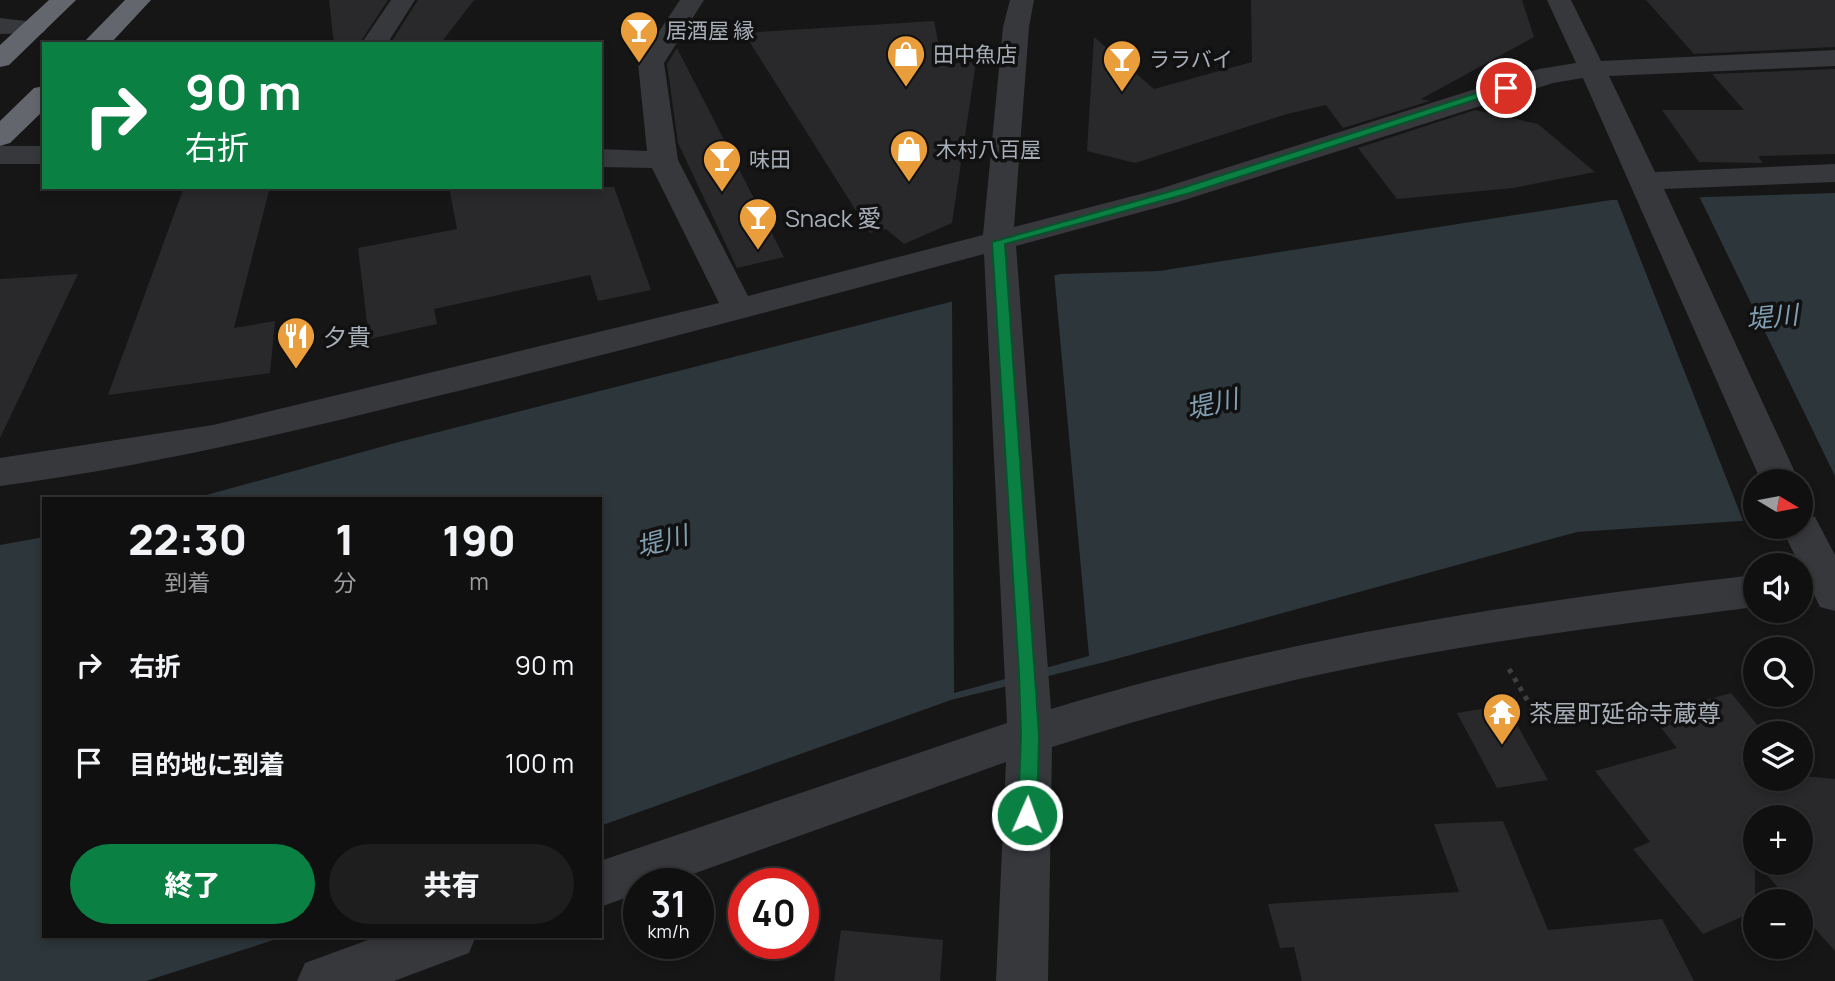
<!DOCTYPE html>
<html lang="ja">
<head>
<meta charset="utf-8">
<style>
  :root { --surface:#101011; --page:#1e1e1f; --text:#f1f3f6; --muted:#9c9d9f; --line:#303031; --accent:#0b8043 }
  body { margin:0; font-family:Manrope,"Noto Sans JP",sans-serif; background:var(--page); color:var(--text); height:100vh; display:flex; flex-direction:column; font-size:26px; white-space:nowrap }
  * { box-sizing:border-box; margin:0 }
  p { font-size:23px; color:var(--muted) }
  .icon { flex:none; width:38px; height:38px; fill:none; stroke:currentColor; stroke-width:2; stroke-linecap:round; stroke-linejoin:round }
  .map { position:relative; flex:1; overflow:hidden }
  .panel { position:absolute; left:42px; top:497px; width:560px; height:441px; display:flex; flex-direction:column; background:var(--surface); border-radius:0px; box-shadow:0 4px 10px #0003,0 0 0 2px var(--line) }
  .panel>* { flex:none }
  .guide { position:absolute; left:42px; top:42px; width:560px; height:147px; border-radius:0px; box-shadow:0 4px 10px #0003,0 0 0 2px var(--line); background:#0b8043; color:#fff; overflow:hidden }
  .needle { width:46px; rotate:100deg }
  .controls { position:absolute; left:1743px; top:469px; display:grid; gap:14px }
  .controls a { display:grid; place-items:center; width:70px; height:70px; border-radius:50%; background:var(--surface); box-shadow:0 4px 10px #0003,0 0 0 2px var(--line); font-size:35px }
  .speed { position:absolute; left:623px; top:868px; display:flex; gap:14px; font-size:35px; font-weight:700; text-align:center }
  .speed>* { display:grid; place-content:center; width:91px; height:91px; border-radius:50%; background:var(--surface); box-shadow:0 4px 10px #0003,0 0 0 2px var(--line); line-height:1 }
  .speed small { font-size:18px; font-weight:400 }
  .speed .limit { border:10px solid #d22; background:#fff; color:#111 }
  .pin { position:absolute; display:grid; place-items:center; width:60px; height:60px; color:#fff; margin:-30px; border:4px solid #fff; border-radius:50%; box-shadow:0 2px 7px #0007 }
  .me { position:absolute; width:77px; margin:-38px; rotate:2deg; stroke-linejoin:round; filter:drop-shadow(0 0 5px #0008) }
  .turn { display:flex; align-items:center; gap:24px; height:147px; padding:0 28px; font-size:32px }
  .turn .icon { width:91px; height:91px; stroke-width:2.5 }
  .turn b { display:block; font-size:49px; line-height:60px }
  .eta { display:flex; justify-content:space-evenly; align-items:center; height:119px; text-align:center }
  .eta b { font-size:42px; font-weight:800; line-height:49px }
  .cta { display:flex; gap:14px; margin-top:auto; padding:14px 28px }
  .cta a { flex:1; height:80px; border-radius:42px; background:var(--accent); color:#fff; font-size:28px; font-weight:800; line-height:80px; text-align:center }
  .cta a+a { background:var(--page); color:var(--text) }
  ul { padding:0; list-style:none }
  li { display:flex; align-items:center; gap:21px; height:98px; padding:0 28px }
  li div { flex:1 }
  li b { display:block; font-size:26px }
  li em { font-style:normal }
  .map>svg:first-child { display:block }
  .water { fill:#2c363b }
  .pier { fill:#161617 }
  .building { fill:#29292b }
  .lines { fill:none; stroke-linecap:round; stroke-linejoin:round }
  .path { stroke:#3d3f43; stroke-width:5; stroke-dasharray:4.5 6; stroke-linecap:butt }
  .minor { fill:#37383c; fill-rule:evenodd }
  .highway { fill:#63676d; fill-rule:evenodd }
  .route { fill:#0b8043; stroke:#07532c; stroke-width:2 }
  .labels { text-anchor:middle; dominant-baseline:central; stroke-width:7; stroke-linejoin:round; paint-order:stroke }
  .far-poi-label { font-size:21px; fill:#a8aeb7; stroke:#111112; text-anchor:start }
  .poi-label { font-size:24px; fill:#a8aeb7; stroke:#111112; text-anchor:start }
  .water-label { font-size:26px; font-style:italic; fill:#819fb1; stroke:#111112 }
</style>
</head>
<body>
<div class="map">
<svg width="1835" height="981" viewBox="0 0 1835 981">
  <rect width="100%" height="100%" fill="#161617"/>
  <path class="water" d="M 1835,193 L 1835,511 L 1801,481 L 1755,481 L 1755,520 L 1577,532 L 1105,662 L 951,700 L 600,826 L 600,499 L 192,499 L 395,443 L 1060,274 L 1159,271 L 1611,200 Z
    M 44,537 L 44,936 L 286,936 L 146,981 L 0,981 L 0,545 Z"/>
  <path class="pier" d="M 1698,194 L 1835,476 L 1835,514 L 1801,517 L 1801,481 L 1755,481 L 1755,521 L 1744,523 L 1616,197 Z
    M 1054,272 L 1089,656 L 954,693 L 952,296 Z"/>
  <path class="building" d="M 329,0 L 388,0 L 359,44 L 334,44 Z
    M 418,0 L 474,0 L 440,44 L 390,44 Z
    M 1251,0 L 1522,0 L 1534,37 L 1421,99 L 1430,101 L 1343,128 L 1326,105 L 1287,114 L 1135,163 L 1087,151 L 1094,37 L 1154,89 L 1252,62 Z
    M 1646,0 L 1835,0 L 1835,47 L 1694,54 Z
    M 934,21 L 942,61 L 946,64 L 976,62 L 952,223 L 904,244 L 886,229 L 870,233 L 744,33 Z
    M 677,48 L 784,257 L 737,268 L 678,143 L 667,64 Z
    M 1835,69 L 1835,154 L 1758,156 L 1763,163 L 1699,162 L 1662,110 L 1744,110 L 1712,74 Z
    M 1475,110 L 1538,124 L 1595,172 L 1513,188 L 1397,199 L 1358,148 Z
    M 184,187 L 270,187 L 234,328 L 275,321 L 270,373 L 108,395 Z
    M 449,187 L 614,187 L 651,290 L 598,301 L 590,275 L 434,309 L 437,324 L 369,339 L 358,248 L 457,229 Z
    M 78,274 L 0,438 L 0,279 Z
    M 1731,693 L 1764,733 L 1755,733 L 1755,779 L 1801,779 L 1801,776 L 1835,779 L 1835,951 L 1801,913 L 1801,901 L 1790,901 L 1756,863 L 1801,863 L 1801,817 L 1755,817 L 1755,911 L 1703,934 L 1633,849 L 1650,842 L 1595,771 L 1677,748 L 1651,715 Z
    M 1506,705 L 1548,780 L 1497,788 L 1457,713 Z
    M 1503,821 L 1548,930 L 1662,919 L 1694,981 L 1302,981 L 1294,947 L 1280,948 L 1268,904 L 1459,892 L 1434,824 Z
    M 841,930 L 943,940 L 940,981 L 834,981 Z"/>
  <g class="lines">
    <path class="path" d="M 1509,669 L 1533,710"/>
    <path class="minor" d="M 391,0 L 415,0 L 387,44 L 361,44 Z
      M 680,0 L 704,0 L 664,63 L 678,160 L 748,296 L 983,235 L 1003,27 L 1010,0 L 1034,0 L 1029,27 L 1014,227 L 1156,190 L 1539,69 L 1576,63 L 1547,0 L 1571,0 L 1601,61 L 1835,50 L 1835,66 L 1609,76 L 1655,172 L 1835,164 L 1835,182 L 1664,189 L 1799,481 L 1761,481 L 1583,78 L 1553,83 L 1178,202 L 1016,246 L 1051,709 C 1281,639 1516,602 1755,575 L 1755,607 C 1632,623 1509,637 1387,661 C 1274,682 1162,712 1052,747 L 1048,981 L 996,981 L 1006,762 L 665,884 L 639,884 L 639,893 L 600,907 L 600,861 L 1007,723 L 984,254 C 798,304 612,354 425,399 C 284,434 144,467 0,486 L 0,458 L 213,425 L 719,303 L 652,168 L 600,167 L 600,149 L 647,151 L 638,63 Z
      M 0,18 L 43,23 L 47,28 L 43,33 L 0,34 Z
      M 0,146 L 44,146 L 44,164 L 0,164 Z
      M 1801,512 L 1815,517 L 1835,555 L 1835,611 L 1820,607 L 1781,527 L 1801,527 Z
      M 379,936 L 476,936 L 469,953 L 394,981 L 297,981 L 305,963 Z"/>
    <path class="highway" d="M 49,0 L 76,0 L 9,65 L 0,67 L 0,45 Z
      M 125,0 L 151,0 L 110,44 L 82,44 Z
      M 44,86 L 44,110 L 10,143 L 0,146 L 0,121 L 34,88 Z"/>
  </g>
  <path class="route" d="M 1502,85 L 1511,88 L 1190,193 L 1005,244 L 1039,735 L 1037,815 L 1034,821 L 1027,824 L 1020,821 L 1018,815 L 1021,735 L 1019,673 L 992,242 L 1182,188 Z"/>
  <defs>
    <g id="bar-pin" transform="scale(2.0125)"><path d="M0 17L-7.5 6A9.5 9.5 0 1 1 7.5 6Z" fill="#ea9e3b" stroke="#111112"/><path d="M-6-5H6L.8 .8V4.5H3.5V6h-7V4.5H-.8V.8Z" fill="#fff"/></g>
    <g id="shop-pin" transform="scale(2.0125)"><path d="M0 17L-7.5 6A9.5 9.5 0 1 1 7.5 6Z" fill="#ea9e3b" stroke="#111112"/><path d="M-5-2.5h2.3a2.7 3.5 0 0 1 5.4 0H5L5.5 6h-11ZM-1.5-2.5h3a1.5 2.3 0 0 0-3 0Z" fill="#fff"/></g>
    <g id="restaurant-pin" transform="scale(2.0125)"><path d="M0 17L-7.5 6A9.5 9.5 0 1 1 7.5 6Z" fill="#ea9e3b" stroke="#111112"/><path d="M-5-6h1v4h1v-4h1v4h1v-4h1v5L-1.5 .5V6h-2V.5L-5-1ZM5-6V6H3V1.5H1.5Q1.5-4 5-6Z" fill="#fff"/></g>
    <g id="temple-pin" transform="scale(2.0125)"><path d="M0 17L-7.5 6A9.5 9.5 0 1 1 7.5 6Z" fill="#ea9e3b" stroke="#111112"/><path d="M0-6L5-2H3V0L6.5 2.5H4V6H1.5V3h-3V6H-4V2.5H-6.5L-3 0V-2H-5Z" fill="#fff"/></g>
  </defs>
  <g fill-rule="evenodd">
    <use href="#bar-pin" x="639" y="30"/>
    <use href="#shop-pin" x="906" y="54"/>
    <use href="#bar-pin" x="1122" y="59"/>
    <use href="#shop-pin" x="909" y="149"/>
    <use href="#bar-pin" x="722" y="159"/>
    <use href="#bar-pin" x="758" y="217"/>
    <use href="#restaurant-pin" x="296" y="336"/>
    <use href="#temple-pin" x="1502" y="712"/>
  </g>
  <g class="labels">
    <g class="far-poi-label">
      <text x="666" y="30">居酒屋 縁</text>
      <text x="933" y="54">田中魚店</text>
      <text x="1149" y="59">ララバイ</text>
      <text x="936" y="149">木村八百屋</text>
      <text x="749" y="159">味田</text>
    </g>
    <g class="poi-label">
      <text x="785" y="217">Snack 愛</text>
      <text x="323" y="336">夕貴</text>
      <text x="1529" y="712">茶屋町延命寺蔵尊</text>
    </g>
    <g class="water-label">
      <text transform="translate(1772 316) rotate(-6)">堤川</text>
      <text transform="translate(1212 403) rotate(-13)">堤川</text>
      <text transform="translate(662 540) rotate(-15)">堤川</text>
    </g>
  </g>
</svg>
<div class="controls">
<a><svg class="needle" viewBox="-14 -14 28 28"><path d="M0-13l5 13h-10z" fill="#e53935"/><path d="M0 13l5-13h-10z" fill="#9c9d9f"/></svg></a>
<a><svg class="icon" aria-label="sound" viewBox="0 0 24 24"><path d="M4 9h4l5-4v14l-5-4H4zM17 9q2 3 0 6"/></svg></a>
<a><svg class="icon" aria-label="search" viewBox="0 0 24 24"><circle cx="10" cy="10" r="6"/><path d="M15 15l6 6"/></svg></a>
<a><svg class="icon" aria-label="layers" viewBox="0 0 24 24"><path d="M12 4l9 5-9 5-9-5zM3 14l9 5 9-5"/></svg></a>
<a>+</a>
<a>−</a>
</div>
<div class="speed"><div>31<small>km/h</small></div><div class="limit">40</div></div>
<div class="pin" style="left:1506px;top:88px;background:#d93025"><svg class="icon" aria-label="arrive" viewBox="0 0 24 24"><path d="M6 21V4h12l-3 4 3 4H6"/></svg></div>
<svg class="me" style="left:1027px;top:815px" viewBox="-20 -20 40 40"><circle r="17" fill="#0b8043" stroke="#fff" stroke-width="3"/><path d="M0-11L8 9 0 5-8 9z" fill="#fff"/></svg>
<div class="guide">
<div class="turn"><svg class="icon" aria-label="right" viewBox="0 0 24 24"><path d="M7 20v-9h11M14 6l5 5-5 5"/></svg><div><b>90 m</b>右折</div></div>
</div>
<section class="panel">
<div class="eta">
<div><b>22:30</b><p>到着</p></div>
<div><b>1</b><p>分</p></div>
<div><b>190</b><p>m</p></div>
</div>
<ul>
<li><svg class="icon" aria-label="right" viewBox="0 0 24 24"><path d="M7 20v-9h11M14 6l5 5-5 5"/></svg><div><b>右折</b></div><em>90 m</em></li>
<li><svg class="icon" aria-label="arrive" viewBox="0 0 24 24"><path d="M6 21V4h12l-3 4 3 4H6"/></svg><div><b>目的地に到着</b></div><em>100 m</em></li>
</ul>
<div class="cta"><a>終了</a><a>共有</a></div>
</section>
</div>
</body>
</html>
